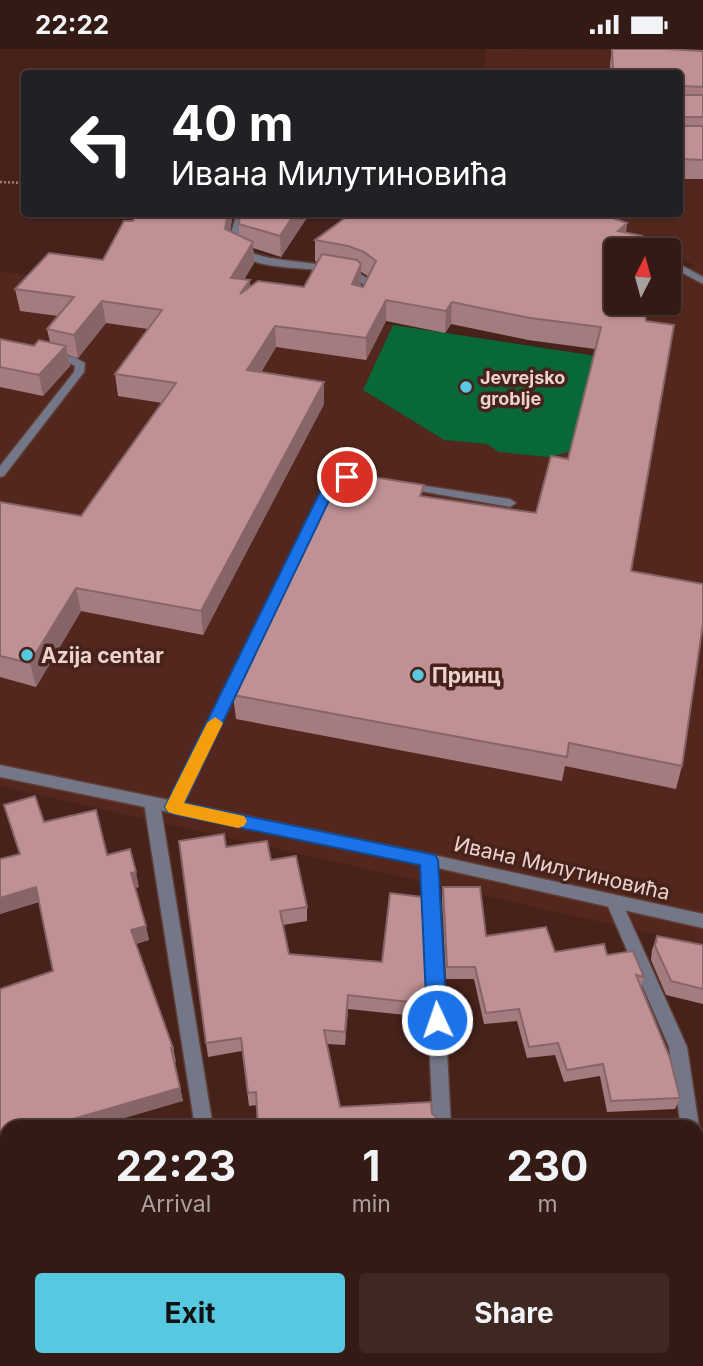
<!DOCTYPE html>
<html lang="en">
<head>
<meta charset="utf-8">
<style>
  :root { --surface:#341a14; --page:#3f2722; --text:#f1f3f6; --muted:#a9a1a0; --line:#4e3834; --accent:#56c9e1 }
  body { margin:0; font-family:Inter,sans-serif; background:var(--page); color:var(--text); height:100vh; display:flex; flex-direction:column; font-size:26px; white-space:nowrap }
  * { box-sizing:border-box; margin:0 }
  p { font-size:23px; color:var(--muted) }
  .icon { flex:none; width:38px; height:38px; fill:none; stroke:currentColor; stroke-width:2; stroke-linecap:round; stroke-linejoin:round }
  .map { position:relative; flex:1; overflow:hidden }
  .side { position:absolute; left:0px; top:1071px; width:704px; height:247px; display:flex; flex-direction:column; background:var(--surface); border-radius:21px 21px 0 0; box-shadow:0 2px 5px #0004,0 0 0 2px var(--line) }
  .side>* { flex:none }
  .top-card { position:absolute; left:21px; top:21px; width:662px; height:147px; border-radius:7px; box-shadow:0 2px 5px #0004,0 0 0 2px var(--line); background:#202124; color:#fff; overflow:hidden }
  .needle { width:46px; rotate:6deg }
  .fabs { position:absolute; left:604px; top:189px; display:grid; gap:14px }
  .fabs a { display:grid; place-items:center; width:77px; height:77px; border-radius:7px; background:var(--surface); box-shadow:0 2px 5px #0004,0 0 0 2px var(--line); font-size:35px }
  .pin { position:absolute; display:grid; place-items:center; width:60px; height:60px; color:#fff; margin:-30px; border:4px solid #fff; border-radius:50%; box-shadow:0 2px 7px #0007 }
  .me { position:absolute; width:77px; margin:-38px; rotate:357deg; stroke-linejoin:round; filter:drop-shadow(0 0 5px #0008) }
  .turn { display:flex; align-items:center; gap:24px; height:147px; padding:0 35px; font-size:32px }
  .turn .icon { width:91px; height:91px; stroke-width:2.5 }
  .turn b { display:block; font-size:49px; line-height:60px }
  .eta { display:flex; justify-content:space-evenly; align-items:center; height:119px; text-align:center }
  .eta b { font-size:42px; font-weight:700; line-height:49px }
  .action { display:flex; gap:14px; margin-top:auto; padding:14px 35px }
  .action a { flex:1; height:80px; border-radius:7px; background:var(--accent); color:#111; font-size:28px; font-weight:700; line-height:80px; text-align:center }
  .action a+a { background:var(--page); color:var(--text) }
  .status { display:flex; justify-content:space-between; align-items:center; height:49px; padding:0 35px; background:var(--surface); direction:ltr }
  .status svg { height:19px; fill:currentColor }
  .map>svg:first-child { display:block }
  .built { fill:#53271d }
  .green { fill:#096838 }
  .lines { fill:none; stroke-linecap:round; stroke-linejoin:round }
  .service-casing { stroke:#603e36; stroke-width:3 }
  .minor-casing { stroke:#603e36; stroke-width:3 }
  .tertiary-casing { stroke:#603e36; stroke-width:3 }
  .path { stroke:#9e8079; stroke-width:2.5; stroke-dasharray:2 2; stroke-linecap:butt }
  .service { fill:#737788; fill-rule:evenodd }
  .minor { fill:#737788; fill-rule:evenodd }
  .tertiary { fill:#737788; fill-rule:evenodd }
  .wall { fill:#a47c7f; fill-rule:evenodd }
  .shaded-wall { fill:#866568 }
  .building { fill:#bf9094; stroke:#866568; stroke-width:2 }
  .route { fill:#1a73e8; stroke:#114b97; stroke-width:2 }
  .slow { fill:#f59e0b }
  .poi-dot { fill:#56c9e1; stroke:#46221a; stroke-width:2.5 }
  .labels { text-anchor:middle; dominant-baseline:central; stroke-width:7; stroke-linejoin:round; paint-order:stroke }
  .far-poi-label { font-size:18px; font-weight:bold; fill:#ebd2cc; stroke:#46221a; text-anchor:start }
  .poi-label { font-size:21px; font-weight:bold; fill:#ebd2cc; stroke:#46221a; text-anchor:start }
  .street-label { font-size:21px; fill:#ebd2cc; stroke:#46221a }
</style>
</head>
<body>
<div class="status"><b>22:22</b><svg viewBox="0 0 49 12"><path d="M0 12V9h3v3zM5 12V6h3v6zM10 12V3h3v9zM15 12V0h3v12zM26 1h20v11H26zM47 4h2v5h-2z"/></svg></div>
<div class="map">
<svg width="703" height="1317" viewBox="0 0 703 1317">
  <rect width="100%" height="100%" fill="#46221a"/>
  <path class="built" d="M 485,0 L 703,1 L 703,896 L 0,737 L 0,222 L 393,276 L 363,341 L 444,391 L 487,395 L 499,403 L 645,254 L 668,254 L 669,230 L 695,217 L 668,201 L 604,174 L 527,165 L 679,164 L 679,24 L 484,24 Z"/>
  <path class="green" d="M 393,276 L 596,307 L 572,402 L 549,408 L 499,403 L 487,395 L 444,391 L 363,341 Z"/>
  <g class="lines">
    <g class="service-casing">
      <path id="service" d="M 53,305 L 74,308 L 85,314 L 84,323 L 4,427 L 0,428 L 0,417 L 74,323 L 75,317 L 67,313 L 49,310 L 49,306 Z
        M 407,434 L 510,450 L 516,454 L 510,458 L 403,439 L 403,435 Z
        M 315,463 L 321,467 L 182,758 L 179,762 L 169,762 L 166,758 L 309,467 Z"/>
    </g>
    <g class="minor-casing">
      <path id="minor" d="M 233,164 L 242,164 L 243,170 L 237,197 C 276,221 347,206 374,235 L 369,248 L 361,250 L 359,248 L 364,236 C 334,209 264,231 227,198 L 235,170 Z
        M 623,183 L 652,199 L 654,201 L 643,201 L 620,188 L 619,186 Z
        M 668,209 L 703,228 L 703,235 L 668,216 Z
        M 152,748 L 157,750 L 160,754 L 213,1078 L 195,1078 L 144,754 L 147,750 Z
        M 429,805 L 435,807 L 437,811 L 451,1078 L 433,1078 L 421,811 L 423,807 Z
        M 614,846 L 620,848 L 622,853 L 687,998 L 699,1078 L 696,1084 L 696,1078 L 681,1078 L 669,998 L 606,853 L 608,848 Z
        M 0,1205 L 7,1206 L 7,1226 L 0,1225 Z
        M 696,1266 L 703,1267 L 703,1287 L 696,1286 Z"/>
    </g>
    <g class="tertiary-casing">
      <path id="tertiary" d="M 0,716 L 429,805 L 703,865 L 703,879 L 429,817 L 0,728 Z"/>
    </g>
    <path class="path" d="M 0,133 L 24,134"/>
    <use href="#service" class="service"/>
    <use href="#minor" class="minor"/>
    <use href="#tertiary" class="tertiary"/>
  </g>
  <path class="wall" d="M 612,0 L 703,2 L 703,130 L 679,130 L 679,24 L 610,24 L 610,15 Z
    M 136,164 L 232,164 L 232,170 L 230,183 L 239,187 L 239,175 L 240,164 L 310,164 L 281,208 L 253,199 L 254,214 L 244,230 L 250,238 L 304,238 L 318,213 L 315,212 L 315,191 L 627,174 L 626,184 L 642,187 L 639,201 L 616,201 L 631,522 L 682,717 L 676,740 L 565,717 L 562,732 L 236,670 L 233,646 L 423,447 L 536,464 L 568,410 L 595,300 L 528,291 L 451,275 L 445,284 L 386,272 L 366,311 L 276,298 L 261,323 L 324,355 L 203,586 L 81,562 L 36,638 L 0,628 L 0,453 L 81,467 L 162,354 L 118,347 L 115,325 L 148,280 L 106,274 L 78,309 L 68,306 L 70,317 L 43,347 L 0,338 L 0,290 L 34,297 L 50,293 L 47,280 L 58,267 L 20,262 L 15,240 L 103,211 L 133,172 ZM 361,223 L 368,227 L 363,238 L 360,237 Z
    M 44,773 L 107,806 L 139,838 L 135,839 L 149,891 L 136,895 L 173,999 L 176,1013 L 174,1013 L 183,1052 L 7,1078 L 7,1135 L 0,1138 L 2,1146 L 0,1146 L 0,940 L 53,922 L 39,853 L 0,865 L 0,810 L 20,805 Z
    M 226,798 L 271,811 L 307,858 L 307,872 L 283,876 L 289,905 L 427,955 L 425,968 L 348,960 L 345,996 L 327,995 L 340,1058 L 432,1065 L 257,1056 L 249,1057 L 242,1002 L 208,1008 L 206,994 Z
    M 443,838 L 486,887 L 555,903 L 607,906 L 644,928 L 641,938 L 680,1049 L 675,1060 L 607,1063 L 600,1027 L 564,1033 L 555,1006 L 527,1009 L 517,972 L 484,975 L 474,930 L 446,930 L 442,851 Z
    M 657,887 L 703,896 L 703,955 L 666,946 L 651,911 L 652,901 Z
    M 696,1104 L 703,1104 L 703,1240 L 696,1240 Z"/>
  <path class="shaded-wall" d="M 228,164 L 232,164 L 232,170 L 227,201 L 225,180 Z
    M 295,164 L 310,164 L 281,208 L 280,187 Z
    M 627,174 L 624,195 L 618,182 Z
    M 642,187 L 639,201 L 633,201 L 633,198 Z
    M 253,193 L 254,214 L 233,250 L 231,229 Z
    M 361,215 L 361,236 L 352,256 L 352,235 Z
    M 250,231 L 251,253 L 240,245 Z
    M 386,251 L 386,272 L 366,311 L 366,289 Z
    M 102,252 L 106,274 L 78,309 L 74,286 Z
    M 452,253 L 451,275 L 445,284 L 446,262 Z
    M 275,277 L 276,298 L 249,344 L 247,321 Z
    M 66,297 L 70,317 L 43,347 L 39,326 Z
    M 324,333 L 324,355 L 203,586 L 201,562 Z
    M 76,539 L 81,562 L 36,638 L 30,614 Z
    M 136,823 L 139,838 L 134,839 L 131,824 Z
    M 36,838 L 40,852 L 0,865 L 0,849 Z
    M 146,877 L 149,891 L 134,895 L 131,881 Z
    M 348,946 L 348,960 L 345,996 L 345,983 Z
    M 180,1039 L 183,1052 L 94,1078 L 65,1078 L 63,1073 Z
    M 7,1120 L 7,1135 L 0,1138 L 2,1146 L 0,1146 L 0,1123 Z"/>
  <path class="building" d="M 612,0 L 664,0 L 703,2 L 703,38 L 682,37 L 680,40 L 682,46 L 703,46 L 703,68 L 683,68 L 680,70 L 682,77 L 703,77 L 703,111 L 679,110 L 679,24 L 613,24 Z
    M 136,164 L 228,164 L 225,180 L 253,193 L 231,229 L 250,231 L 240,245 L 258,232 L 304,238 L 322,205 L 357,211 L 361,215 L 352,235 L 363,238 L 376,212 L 364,203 L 348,197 L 315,191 L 352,164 L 553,164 L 577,168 L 601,165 L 627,174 L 618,182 L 642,187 L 633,198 L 637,199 L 637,201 L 616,201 L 616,254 L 644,254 L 646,272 L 674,276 L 631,522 L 703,535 L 703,575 L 682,717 L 569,694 L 567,708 L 233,646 L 335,422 L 424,436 L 420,447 L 536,464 L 551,407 L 568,410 L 601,278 L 530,269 L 452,253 L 446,262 L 386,251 L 366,289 L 275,277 L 247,321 L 324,333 L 201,562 L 76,539 L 30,614 L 0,607 L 0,453 L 81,467 L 176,334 L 115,325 L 162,261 L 102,252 L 74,286 L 47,280 L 74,248 L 15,240 L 49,204 L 103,211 L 124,172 L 133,172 Z
    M 240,164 L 295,164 L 280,187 L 239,175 Z
    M 0,290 L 34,297 L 39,291 L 66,297 L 39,326 L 0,318 Z
    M 35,747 L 44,773 L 96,761 L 107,806 L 130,800 L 136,823 L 131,824 L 146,877 L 131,881 L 173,999 L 171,999 L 180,1039 L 63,1073 L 65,1078 L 7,1078 L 7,1120 L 0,1123 L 0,940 L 53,922 L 36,838 L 0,849 L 0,810 L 20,805 L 4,756 Z
    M 224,785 L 226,798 L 267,792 L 271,811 L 296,807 L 307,858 L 280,862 L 289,905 L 382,913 L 390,844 L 422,848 L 427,955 L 348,946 L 345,983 L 324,981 L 340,1058 L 431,1053 L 432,1065 L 436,1068 L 437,1078 L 258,1078 L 256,1043 L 248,1044 L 241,989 L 206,994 L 179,792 Z
    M 443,838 L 480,838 L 486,887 L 546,878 L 555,903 L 604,895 L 607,906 L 633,902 L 644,928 L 636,926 L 670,1009 L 680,1049 L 611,1052 L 603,1015 L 567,1021 L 558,994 L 529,998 L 519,960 L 486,964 L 475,918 L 447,918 Z
    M 657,887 L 703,896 L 703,940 L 671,932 L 655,897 Z
    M 696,1104 L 703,1104 L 703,1229 L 696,1229 Z
    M 0,1224 L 7,1224 L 7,1311 L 696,1311 L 696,1278 L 703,1278 L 703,1317 L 0,1317 Z"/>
  <path class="route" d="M 347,424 L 353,428 L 337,435 L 184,754 L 435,806 L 438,811 L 447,971 L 444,977 L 437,980 L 430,977 L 427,971 L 420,816 L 174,765 L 168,763 L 165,758 L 325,433 Z"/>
  <path class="slow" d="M 215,668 L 223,674 L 184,754 L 244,767 L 247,772 L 244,777 L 238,779 L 174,765 L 168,763 L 165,758 L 207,674 Z"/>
  <g class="poi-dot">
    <circle cx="466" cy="338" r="7"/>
    <circle cx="27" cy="606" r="7"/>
    <circle cx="418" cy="626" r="7"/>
  </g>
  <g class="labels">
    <g class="far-poi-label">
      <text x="480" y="328">Jevrejsko<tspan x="480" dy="21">groblje</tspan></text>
    </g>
    <g class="poi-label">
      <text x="41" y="606">Azija centar</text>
      <text x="432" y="626">Принц</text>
    </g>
    <g class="street-label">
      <text transform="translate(562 819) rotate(13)">Ивана Милутиновића</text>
    </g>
  </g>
</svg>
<div class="fabs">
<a><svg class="needle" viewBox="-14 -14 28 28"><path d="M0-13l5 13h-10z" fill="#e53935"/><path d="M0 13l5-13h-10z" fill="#a9a1a0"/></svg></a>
</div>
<div class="pin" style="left:347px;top:428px;background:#d93025"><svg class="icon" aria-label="arrive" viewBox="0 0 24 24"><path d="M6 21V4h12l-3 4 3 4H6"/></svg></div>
<svg class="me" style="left:437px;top:971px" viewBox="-20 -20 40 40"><circle r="17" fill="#1a73e8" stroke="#fff" stroke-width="3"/><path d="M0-11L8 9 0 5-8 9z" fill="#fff"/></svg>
<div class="top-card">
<div class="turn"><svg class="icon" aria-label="left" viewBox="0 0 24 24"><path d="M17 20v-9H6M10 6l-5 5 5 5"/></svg><div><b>40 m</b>Ивана Милутиновића</div></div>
</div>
<section class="side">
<div class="eta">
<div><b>22:23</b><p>Arrival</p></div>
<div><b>1</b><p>min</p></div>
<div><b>230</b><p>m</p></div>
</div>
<div class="action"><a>Exit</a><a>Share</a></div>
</section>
</div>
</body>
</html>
